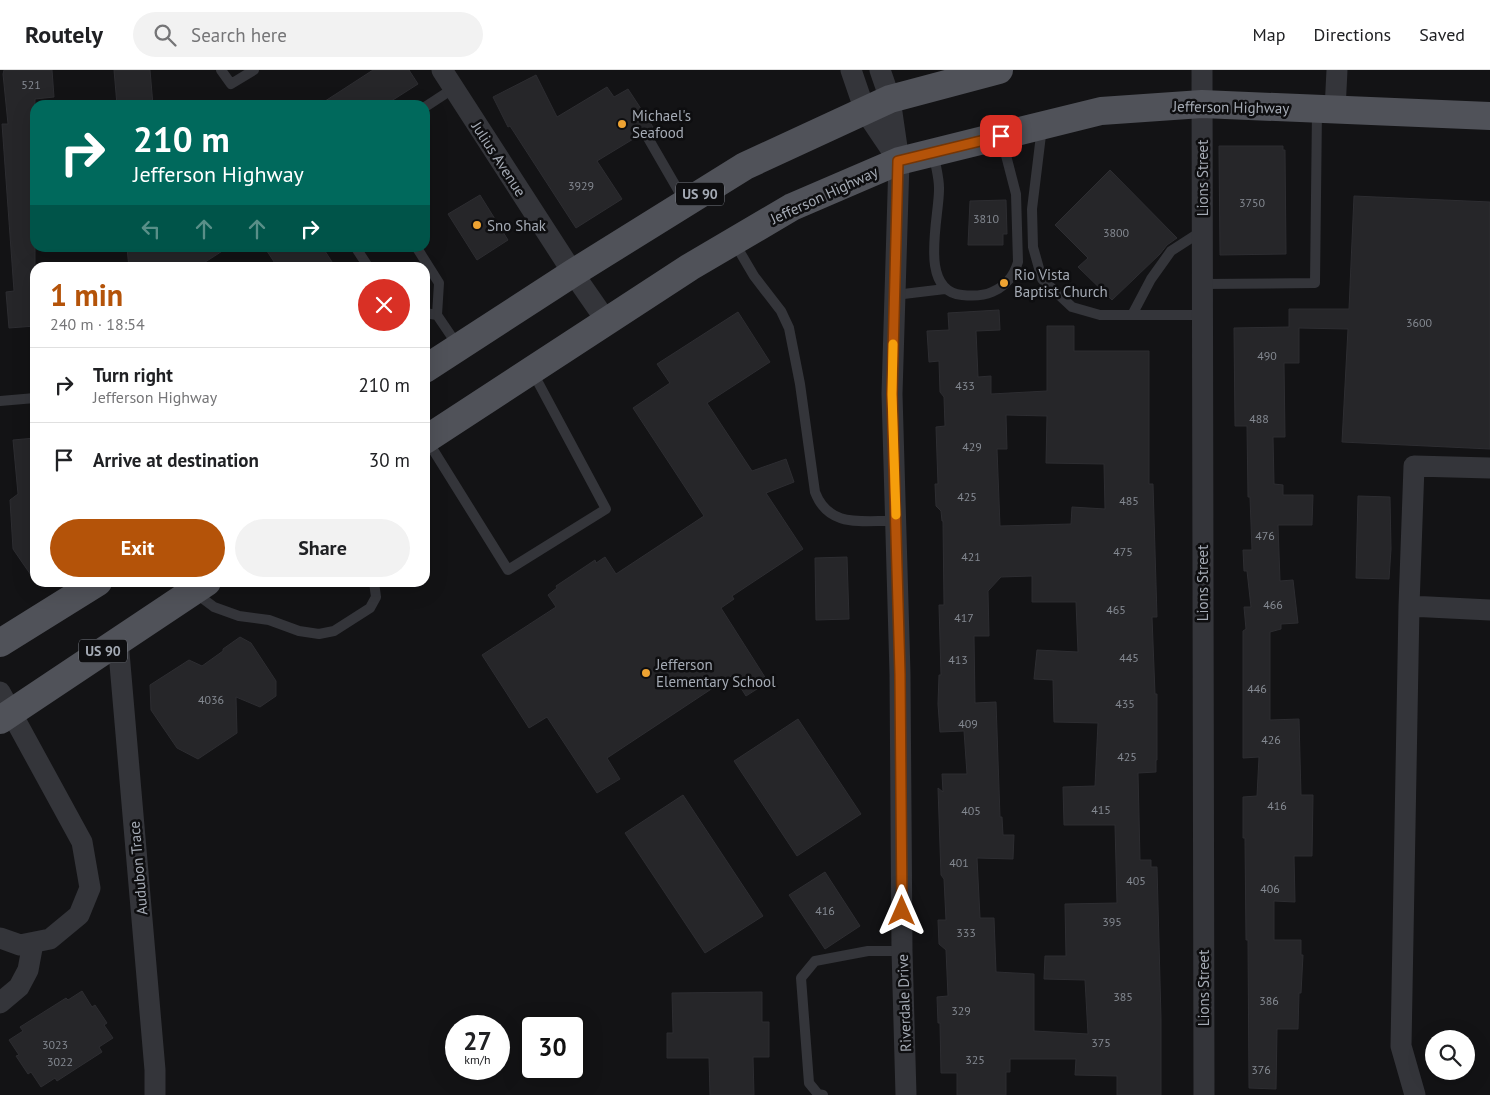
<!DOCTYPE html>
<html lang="en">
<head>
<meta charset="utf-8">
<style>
  :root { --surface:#fff; --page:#f2f2f2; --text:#202124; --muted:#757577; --line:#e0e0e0; --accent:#b45309 }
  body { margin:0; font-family:"PT Sans",sans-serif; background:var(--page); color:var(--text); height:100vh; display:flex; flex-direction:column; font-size:19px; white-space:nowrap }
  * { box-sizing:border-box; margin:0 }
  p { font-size:16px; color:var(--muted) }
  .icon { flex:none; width:28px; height:28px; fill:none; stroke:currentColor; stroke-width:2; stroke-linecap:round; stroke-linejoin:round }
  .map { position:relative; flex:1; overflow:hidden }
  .details { position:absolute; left:30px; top:192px; width:400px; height:325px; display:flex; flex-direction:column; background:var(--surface); border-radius:15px; box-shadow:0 5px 20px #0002 }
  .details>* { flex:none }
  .hud { position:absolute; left:30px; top:30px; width:400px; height:152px; border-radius:15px; box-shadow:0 5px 20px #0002; background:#00695c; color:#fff; overflow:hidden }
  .controls { position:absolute; left:1425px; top:960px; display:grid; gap:10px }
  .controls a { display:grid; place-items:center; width:50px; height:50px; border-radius:50%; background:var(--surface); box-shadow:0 5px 20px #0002; font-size:25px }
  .speed { position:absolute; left:445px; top:945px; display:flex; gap:10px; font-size:25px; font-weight:700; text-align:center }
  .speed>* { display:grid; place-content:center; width:65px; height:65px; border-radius:50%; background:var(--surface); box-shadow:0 5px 20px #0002; line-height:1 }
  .speed small { font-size:12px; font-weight:400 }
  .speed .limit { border:2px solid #111; border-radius:8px; background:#fff; color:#111 }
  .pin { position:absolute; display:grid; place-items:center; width:42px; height:42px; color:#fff; margin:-21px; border-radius:10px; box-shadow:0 2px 8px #0006 }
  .me { position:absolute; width:55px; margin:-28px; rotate:0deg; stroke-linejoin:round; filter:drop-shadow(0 0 4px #0008) }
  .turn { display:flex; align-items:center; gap:18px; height:105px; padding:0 20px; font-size:22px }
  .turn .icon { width:65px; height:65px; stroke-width:2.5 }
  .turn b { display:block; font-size:35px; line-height:42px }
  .lanes { display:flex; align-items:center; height:48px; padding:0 20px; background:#0003; justify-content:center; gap:25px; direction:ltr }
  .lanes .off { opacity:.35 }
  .round { display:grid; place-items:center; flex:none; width:52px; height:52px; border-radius:26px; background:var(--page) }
  .head { display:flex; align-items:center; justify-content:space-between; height:85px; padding:0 20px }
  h1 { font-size:30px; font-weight:700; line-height:38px; color:var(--accent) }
  .primary-button { display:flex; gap:10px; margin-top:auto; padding:10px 20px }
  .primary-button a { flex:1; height:58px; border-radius:30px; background:var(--accent); color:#fff; font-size:20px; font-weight:700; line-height:58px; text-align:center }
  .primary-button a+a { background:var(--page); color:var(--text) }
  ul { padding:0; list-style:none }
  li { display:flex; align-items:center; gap:15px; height:75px; padding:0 20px; border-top:1px solid var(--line) }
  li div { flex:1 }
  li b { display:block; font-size:19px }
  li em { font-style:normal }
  header { display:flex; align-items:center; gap:30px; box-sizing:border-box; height:70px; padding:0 25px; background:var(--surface); border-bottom:1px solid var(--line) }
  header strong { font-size:24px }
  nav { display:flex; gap:28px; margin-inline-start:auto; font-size:18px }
  .search { width:350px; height:45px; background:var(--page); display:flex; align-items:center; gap:12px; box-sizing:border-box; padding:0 18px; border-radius:28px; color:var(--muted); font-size:19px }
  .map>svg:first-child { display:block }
  .building { fill:#262629; stroke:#2d2d31; fill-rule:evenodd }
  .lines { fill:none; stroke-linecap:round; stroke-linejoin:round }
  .lane { stroke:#34353a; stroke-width:10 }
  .street { stroke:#34353a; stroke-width:21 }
  .primary { stroke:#505259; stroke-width:28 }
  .route-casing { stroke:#753606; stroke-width:12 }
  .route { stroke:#b45309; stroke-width:9 }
  .slow { stroke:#f59e0b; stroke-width:9 }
  .poi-dot { fill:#eea332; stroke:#0e0e10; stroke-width:2 }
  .labels { text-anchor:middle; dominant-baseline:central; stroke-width:5; stroke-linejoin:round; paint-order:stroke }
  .number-label { font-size:12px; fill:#848991 }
  .shield { fill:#0e0e10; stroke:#787c84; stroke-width:1 }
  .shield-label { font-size:14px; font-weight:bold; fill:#a5abb5 }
  .street-label { font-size:15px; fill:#a5abb5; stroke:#0e0e10 }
  .poi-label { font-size:15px; fill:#a5abb5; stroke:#0e0e10; text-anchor:start }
</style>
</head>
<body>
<header>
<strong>Routely</strong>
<div class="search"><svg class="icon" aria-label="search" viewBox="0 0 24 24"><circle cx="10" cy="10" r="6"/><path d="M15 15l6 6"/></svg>Search here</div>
<nav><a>Map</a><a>Directions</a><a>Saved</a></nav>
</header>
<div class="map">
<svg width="1490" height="1025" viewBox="0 0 1490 1025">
  <rect width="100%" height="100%" fill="#131315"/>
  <path class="building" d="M 4,0 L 52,0 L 54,27 L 35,29 L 35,256 L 9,258 L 6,222 L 14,221 L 2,54 L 8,54 L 3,4 Z
    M 114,0 L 150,0 L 153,35 L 117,35 Z
    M 373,0 L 409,0 L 418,14 L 385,35 L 319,35 Z
    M 536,5 L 557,47 L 607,17 L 614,27 L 628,19 L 653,57 L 597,91 L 622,129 L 576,158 L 510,56 L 508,57 L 493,27 Z
    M 1219,76 L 1283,76 L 1283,80 L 1285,80 L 1286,184 L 1220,185 Z
    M 1110,100 L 1177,168 L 1167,175 L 1160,184 L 1112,230 L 1078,197 L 1088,188 L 1055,155 Z
    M 480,125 L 508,170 L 477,190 L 448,144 Z
    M 1354,126 L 1490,132 L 1490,379 L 1342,372 L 1348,259 L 1299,258 L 1299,293 L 1284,293 L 1285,367 L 1273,367 L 1274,414 L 1283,415 L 1283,425 L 1313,425 L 1312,455 L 1278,455 L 1280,511 L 1293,510 L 1298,553 L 1281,554 L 1281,559 L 1270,562 L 1270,650 L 1299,649 L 1301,725 L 1313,725 L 1312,786 L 1294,786 L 1295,832 L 1274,831 L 1274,870 L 1301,870 L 1301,885 L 1303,885 L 1301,923 L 1299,923 L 1298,959 L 1277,959 L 1276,1019 L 1249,1018 L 1248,870 L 1246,870 L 1245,768 L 1243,768 L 1243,727 L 1257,726 L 1259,687 L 1243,688 L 1243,561 L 1246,559 L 1244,537 L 1251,537 L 1247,501 L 1244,501 L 1243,480 L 1252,480 L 1250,427 L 1248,427 L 1247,356 L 1235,356 L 1234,258 L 1289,257 L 1289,239 L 1349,239 Z
    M 1006,130 L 1007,164 L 1003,164 L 1003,175 L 968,175 L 970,131 Z
    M 127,178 L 227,178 L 196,198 L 129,198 Z
    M 265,178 L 323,178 L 336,198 L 278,198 Z
    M 999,240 L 1000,260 L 976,261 L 978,307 L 991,306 L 991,324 L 1047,321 L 1047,256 L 1074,256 L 1074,281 L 1149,281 L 1149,414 L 1153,414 L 1157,547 L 1152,547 L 1155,624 L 1157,624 L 1157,690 L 1156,690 L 1156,702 L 1138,703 L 1140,790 L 1151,790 L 1151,797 L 1157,797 L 1161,949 L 1161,1025 L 1117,1025 L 1117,1006 L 1075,1005 L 1076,989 L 1010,989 L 1010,1002 L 1006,1002 L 1006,1025 L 957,1025 L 957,1003 L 941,1003 L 940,953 L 938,953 L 937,927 L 948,926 L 946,880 L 939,874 L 938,850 L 946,850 L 944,809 L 941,805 L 938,718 L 943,722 L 942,704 L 967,704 L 964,661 L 940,662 L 938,634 L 939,605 L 941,605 L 939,535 L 944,535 L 943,451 L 942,451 L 941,441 L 936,436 L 935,414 L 938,414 L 936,357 L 945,356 L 944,327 L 940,322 L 939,291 L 929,292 L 927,261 L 949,260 L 948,243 ZM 1006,345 L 1047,346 L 1046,393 L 1104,394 L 1105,439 L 1072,437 L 1071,454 L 1000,456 L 997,379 L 1007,379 ZM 1032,506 L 1032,532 L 1076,532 L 1078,582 L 1037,580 L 1034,609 L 1053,610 L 1054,652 L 1098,653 L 1095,716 L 1063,717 L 1064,755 L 1115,755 L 1117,833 L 1065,834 L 1066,886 L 1045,886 L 1044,909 L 1085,910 L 1088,964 L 1034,961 L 1034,904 L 996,902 L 994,848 L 980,848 L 977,788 L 1013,789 L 1014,765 L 1003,765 L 1002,747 L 1000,747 L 996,632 L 975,633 L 974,566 L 989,566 L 988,521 L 1001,507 Z
    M 738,242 L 770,292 L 707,333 L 752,401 L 786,389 L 794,412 L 766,423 L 803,479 L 732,526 L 734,529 L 721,538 L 768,612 L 746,626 L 734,607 L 732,608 L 731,606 L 607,688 L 620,709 L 597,723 L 547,647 L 529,658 L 482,585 L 556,537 L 548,525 L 557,518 L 556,516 L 595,490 L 596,493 L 605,487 L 616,504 L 704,446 L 633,338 L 670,313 L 657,294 Z
    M 35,368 L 35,511 L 13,479 L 10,430 L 18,424 L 13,370 Z
    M 1358,426 L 1390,427 L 1391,479 L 1389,509 L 1356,508 Z
    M 847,487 L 849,549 L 816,550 L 815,488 Z
    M 240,567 L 251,573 L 276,611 L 276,626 L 260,637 L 236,627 L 237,663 L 198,689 L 177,678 L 151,640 L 150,615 L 189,590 L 202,596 L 223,581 L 223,579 Z
    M 798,649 L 861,744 L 797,786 L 734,691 Z
    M 683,725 L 763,846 L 705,883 L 625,763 Z
    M 825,802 L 860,856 L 825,879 L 789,825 Z
    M 82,921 L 92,937 L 95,935 L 107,953 L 104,955 L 113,968 L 99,977 L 102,982 L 57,1011 L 55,1008 L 41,1017 L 31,1002 L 28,1004 L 16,986 L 19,985 L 9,970 L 23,961 L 20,957 L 66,928 L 68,930 Z
    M 762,922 L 762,952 L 769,952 L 769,987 L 753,987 L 754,1025 L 710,1025 L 709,988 L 667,988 L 667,963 L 673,963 L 672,923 Z"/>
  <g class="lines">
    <path class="lane" d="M 221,0 L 231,14 L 254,0
      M 425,37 L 454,18
      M 1042,57 L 1032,139 L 1033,177 L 1042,209 L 1072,237 L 1100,245 L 1202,245
      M 648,68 L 685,132
      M 934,84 C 935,95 939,106 939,118 C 940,145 917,221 962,225 C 971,226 983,226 992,222 C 1006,216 1014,206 1018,192 L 1016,124 L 1001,66
      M 734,172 L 754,206 L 781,241 L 789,258 L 800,314 L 815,422 C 829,459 863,450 896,451
      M 356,178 L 369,198
      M 417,178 L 439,213 L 437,245 L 458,276
      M 1202,214 L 1315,213 L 1317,40
      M 895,225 L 945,219
      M 425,243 L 437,245
      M 1132,245 L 1151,209 L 1171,181 L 1202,161
      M 0,331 L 35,328
      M 427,370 L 508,500 L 606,439 L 532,301
      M 194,522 L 214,537 L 239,546 L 269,550 L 299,561 L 319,564 L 334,561 L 370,538 L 376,527 L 374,512
      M 823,1025 L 818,1024 L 809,1013 L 801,908 L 815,891 L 868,881 L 902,881"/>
    <path class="street" d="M 442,0 L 573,203 L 607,252
      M 851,0 L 865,41 L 896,87
      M 880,0 L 890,29 L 899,91 L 892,324 L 900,604 L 902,881 L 906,1025
      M 1202,0 L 1204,1025
      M 1335,40 L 1337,0
      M 1409,536 L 1490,540
      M 118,571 L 155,1000 L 155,1025
      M 0,622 L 82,772 L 90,818 L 79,845 L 50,869 L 20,875 L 0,868
      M 0,933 L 19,917 L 28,900 L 33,873
      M 1415,1025 L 1401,976 L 1409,536 L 1414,396 L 1490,398"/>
    <path class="primary" d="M 425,299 L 573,203 L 745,96 L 890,29 L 999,0
      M 425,370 L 690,197 L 792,137 L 899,91 L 1101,41 L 1202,34 L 1490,46
      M 0,573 L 98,512
      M 0,650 L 207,512"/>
  </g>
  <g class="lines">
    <g class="route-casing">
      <path id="route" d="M 902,841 L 900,604 L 892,324 L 898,91 L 1001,66"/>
    </g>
    <use href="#route" class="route"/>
    <path class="slow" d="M 893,274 L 892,324 L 896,445"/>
  </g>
  <g class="poi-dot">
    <circle cx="622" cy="54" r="5"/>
    <circle cx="477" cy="155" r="5"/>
    <circle cx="1004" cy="213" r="5"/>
    <circle cx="646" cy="603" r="5"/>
  </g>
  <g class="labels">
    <g class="number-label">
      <text x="31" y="14">521</text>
      <text x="581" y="115">3929</text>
      <text x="1252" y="132">3750</text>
      <text x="986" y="148">3810</text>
      <text x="1116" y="162">3800</text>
      <text x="1419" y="252">3600</text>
      <text x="1267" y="285">490</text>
      <text x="965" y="315">433</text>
      <text x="1259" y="348">488</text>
      <text x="972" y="376">429</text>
      <text x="967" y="426">425</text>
      <text x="1129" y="430">485</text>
      <text x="1265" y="465">476</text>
      <text x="1123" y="481">475</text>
      <text x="971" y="486">421</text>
      <text x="1273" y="534">466</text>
      <text x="1116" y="539">465</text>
      <text x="964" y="547">417</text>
      <text x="1129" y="587">445</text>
      <text x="958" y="589">413</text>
      <text x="1257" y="618">446</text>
      <text x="211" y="629">4036</text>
      <text x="1125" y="633">435</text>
      <text x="968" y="653">409</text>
      <text x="1271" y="669">426</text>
      <text x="1127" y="686">425</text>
      <text x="1277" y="735">416</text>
      <text x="1101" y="739">415</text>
      <text x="971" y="740">405</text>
      <text x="959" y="792">401</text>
      <text x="1136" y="810">405</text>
      <text x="1270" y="818">406</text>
      <text x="825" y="840">416</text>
      <text x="1112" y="851">395</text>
      <text x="966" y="862">333</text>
      <text x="1123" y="926">385</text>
      <text x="1269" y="930">386</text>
      <text x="961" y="940">329</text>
      <text x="1101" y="972">375</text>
      <text x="55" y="974">3023</text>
      <text x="975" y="989">325</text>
      <text x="60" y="991">3022</text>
      <text x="1261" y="999">376</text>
    </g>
    <g class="shield">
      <rect x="676" y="112.5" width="48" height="23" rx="4"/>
      <rect x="79" y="569.5" width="48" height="23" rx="4"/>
    </g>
    <g class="shield-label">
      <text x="700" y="124">US 90</text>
      <text x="103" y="581">US 90</text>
    </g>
    <g class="street-label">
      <text transform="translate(1231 37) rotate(1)">Jefferson Highway</text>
      <text transform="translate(499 89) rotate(57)">Julius Avenue</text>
      <text transform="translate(1202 108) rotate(-90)">Lions Street</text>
      <text transform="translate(824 125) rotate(-25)">Jefferson Highway</text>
      <text transform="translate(1202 513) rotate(-90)">Lions Street</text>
      <text transform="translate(138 798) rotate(-95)">Audubon Trace</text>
      <text transform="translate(1203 918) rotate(-90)">Lions Street</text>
      <text transform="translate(904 933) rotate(-92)">Riverdale Drive</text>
    </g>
    <g class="poi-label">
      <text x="632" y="45">Michael's<tspan x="632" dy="17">Seafood</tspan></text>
      <text x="487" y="155">Sno Shak</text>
      <text x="1014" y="204">Rio Vista<tspan x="1014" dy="17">Baptist Church</tspan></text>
      <text x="656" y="594">Jefferson<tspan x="656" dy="17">Elementary School</tspan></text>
    </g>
  </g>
</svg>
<div class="controls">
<a><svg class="icon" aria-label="search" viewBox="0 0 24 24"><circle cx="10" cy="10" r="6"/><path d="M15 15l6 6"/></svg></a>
</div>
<div class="speed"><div>27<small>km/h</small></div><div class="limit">30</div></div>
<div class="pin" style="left:1001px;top:66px;background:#d93025"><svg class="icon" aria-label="arrive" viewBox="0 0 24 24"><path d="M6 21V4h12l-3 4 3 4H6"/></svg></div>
<svg class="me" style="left:902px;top:841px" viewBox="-20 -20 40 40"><path d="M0-17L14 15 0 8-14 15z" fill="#b45309" stroke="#fff" stroke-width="4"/></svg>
<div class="hud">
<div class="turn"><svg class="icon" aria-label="right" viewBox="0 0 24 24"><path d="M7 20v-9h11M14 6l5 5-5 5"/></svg><div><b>210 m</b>Jefferson Highway</div></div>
<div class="lanes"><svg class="icon off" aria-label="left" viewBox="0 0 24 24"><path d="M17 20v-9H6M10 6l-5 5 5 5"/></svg><svg class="icon off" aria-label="ahead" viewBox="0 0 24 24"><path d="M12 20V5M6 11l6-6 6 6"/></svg><svg class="icon off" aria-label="ahead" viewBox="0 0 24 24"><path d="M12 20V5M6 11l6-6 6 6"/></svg><svg class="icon" aria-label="right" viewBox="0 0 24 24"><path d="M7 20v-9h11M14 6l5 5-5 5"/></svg></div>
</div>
<section class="details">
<div class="head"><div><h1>1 min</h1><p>240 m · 18:54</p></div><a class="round" style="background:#d93025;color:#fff"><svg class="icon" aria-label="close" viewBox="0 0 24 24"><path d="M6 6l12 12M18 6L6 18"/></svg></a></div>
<ul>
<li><svg class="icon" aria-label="right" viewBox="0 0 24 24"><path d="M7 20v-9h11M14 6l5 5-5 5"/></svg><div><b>Turn right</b><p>Jefferson Highway</p></div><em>210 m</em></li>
<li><svg class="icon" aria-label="arrive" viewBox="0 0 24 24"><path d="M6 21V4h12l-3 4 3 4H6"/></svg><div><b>Arrive at destination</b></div><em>30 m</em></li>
</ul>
<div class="primary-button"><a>Exit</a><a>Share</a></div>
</section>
</div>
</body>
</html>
